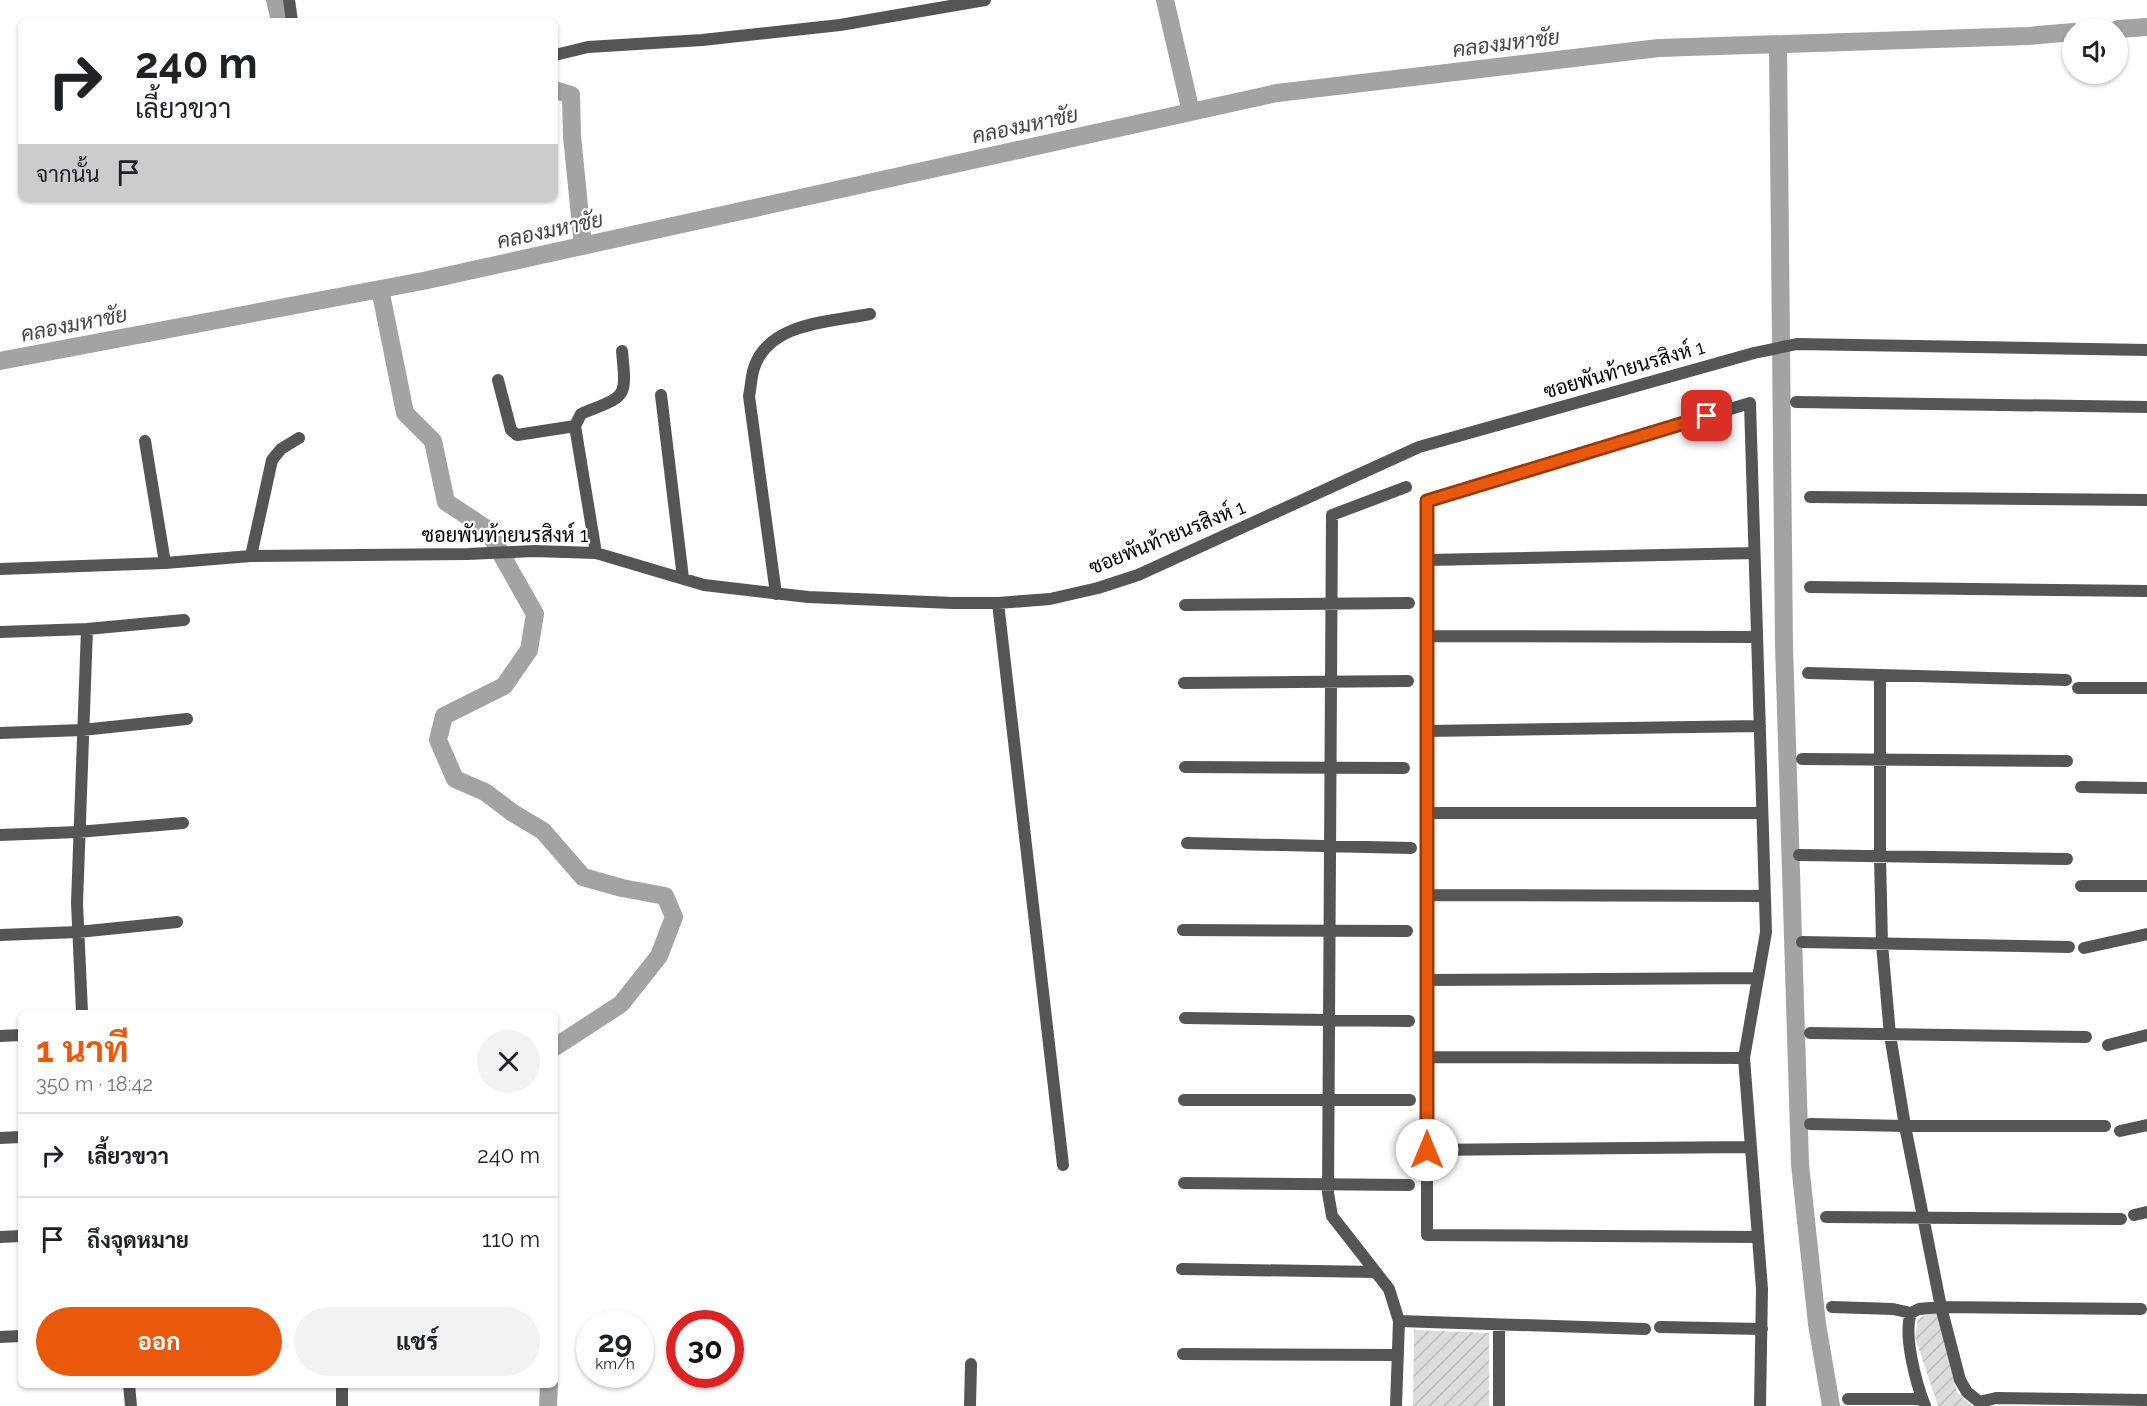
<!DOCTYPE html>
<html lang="th">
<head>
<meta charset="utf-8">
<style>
  :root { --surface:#fff; --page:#f2f2f2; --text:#202124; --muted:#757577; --line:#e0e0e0; --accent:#ea580c }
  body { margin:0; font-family:Raleway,Sarabun,sans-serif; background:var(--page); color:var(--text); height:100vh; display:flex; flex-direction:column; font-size:22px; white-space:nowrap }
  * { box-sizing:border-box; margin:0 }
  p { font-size:20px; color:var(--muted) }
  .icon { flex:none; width:33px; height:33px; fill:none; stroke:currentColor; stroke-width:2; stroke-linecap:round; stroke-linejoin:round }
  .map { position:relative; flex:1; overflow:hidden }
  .panel { position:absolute; left:18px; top:1010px; width:540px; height:378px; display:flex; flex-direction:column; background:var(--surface); border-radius:9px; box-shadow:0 2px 4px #0004 }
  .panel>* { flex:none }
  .banner { position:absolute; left:18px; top:18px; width:540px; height:183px; border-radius:9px; box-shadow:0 2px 4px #0004; background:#fff; color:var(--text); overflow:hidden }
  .tools { position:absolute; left:2062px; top:18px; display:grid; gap:12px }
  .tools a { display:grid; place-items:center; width:66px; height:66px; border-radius:50%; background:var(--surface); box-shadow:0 2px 4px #0004; font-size:30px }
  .speed { position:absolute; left:576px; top:1310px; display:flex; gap:12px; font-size:30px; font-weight:700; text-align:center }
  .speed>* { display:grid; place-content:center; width:78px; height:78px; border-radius:50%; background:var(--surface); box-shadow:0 2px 4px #0004; line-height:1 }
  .speed small { font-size:15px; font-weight:400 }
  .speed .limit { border:9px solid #d22; background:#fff; color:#111 }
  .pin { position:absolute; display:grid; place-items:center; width:51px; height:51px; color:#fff; margin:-26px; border-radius:12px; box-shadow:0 3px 9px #0006 }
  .me { position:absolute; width:66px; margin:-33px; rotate:0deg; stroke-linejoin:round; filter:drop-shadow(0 0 4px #0008) }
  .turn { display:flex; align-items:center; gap:21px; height:126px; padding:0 18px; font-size:27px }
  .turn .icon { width:78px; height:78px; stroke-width:2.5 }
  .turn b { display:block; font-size:42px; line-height:51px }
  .then { display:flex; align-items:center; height:57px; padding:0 18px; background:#0003; gap:12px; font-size:22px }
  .round { display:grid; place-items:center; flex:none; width:63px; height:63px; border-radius:32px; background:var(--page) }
  .summary { display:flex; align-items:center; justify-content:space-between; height:102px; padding:0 18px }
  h1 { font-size:36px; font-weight:700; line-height:45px; color:var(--accent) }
  .action { display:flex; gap:12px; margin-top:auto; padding:12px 18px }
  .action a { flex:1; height:69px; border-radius:36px; background:var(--accent); color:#fff; font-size:24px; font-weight:700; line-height:69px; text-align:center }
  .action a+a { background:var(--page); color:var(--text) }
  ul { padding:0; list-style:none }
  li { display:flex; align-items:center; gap:18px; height:84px; padding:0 18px; border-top:2px solid var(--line) }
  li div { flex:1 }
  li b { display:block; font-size:22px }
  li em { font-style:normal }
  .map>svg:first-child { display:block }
  .garden { fill:url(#garden-furrows) }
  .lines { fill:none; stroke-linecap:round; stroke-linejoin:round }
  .canal { stroke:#a3a3a3; stroke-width:18 }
  .street { stroke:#555; stroke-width:12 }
  .route-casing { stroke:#983908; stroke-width:15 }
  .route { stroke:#ea580c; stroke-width:10 }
  .labels { text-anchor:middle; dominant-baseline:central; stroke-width:4.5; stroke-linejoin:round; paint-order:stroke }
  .street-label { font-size:20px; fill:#000; stroke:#fff }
  .water-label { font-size:21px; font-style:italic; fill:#444; stroke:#fff }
</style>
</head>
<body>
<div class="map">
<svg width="2147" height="1406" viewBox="0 0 2147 1406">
  <defs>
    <pattern id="garden-furrows" width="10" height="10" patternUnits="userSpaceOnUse" patternTransform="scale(1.5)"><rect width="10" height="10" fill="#dcdcdc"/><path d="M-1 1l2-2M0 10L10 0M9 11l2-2" fill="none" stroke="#bbb"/></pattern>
  </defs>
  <rect width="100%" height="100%" fill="#fff"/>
  <path class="garden" d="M 1937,1313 L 1957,1392 L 1972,1406 L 1938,1406 L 1915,1337 L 1918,1319 L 1929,1314 Z
    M 1414,1330 L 1489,1333 L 1489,1406 L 1413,1406 Z"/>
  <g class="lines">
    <path class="canal" d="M 275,0 L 280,21
      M 1165,0 L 1191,112
      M 2118,29 L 2147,27
      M 1778,44 L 1784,645 L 1800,1164 L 1817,1324 L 1831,1406
      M 555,90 L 571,95 L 572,136 L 583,246
      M 380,289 L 405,413 L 433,441 L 446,502 L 487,529 L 535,614 L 529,650 L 504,686 L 444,716 L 438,740 L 455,779 L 485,792 L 513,813 L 543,831 L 583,877 L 622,888 L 665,896 L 674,917 L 659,956 L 621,1004 L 555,1047
      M 0,361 L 423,281 L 1277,93 L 1659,48 L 2028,36 L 2073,32
      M 548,1406 L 549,1384"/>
    <path class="street" d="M 289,0 L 292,21
      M 555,55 L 588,47 L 702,40 L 840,25 L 985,0
      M 498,380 L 511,430 L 517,435 L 575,426
      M 661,395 L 683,578
      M 1796,402 L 2147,407
      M 145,441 L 165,563
      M 1810,497 L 2147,500
      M 596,553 L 575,426 L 581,414 C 626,395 627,401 622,351
      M 251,556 L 272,460 L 281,449 L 299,438
      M 1427,560 L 1754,553
      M 0,569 L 165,563 L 251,556 L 468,554 L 534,551 L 596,553 L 704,585 L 808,597 L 953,603 L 998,603 L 1050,599 L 1098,588 L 1138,575 L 1419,447 L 1754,353 L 1797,344 L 2147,350
      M 1810,587 L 2147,591
      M 776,594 L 749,396 C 751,387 751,377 754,368 C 769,322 830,322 870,314
      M 998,603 L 1063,1165
      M 1185,605 L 1409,603
      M 0,632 L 87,629 L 184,620
      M 1427,636 L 1757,637
      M 1808,673 L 2066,680
      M 1880,675 L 1880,857 L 1882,944 L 1890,1035 L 1905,1126 L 1941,1307 L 1960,1380 L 1967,1392 L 1984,1406
      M 1184,683 L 1408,681
      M 2078,688 L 2147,688
      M 1427,731 L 1760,726
      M 0,733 L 82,730 L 187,719
      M 1802,759 L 2067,761
      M 1185,767 L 1404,768
      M 2081,787 L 2147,788
      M 1427,813 L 1762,813
      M 0,835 L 78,832 L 183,823
      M 1187,843 L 1411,848
      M 1799,855 L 2067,859
      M 2081,886 L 2147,886
      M 1427,895 L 1765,896
      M 1183,930 L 1407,931
      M 0,935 L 78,932 L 177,922
      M 1802,942 L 2069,947
      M 2084,948 L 2147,934
      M 1427,980 L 1758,978
      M 82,1012 L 77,903 L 87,629
      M 1185,1018 L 1409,1021
      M 1810,1033 L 2086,1037
      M 0,1036 L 21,1035
      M 2108,1045 L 2147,1035
      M 1427,1057 L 1744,1058
      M 1184,1100 L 1410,1100
      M 1810,1124 L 1905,1126 L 2105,1126
      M 2120,1131 L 2147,1125
      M 0,1138 L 21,1137
      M 1427,1150 L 1749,1147
      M 1184,1183 L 1409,1185
      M 2134,1215 L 2147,1212
      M 1826,1217 L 2121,1219
      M 0,1237 L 21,1236
      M 1758,1237 L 1427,1235 L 1427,501 L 1750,403 L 1766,932 L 1744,1058 L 1762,1289 L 1760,1406
      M 1182,1269 L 1376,1272
      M 1832,1307 L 1893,1309 L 1911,1313
      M 1399,1321 L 1645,1329
      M 1499,1325 L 1499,1406
      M 1660,1327 L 1762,1329
      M 0,1337 L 21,1336
      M 1183,1354 L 1398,1355
      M 129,1384 L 131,1406
      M 1848,1399 L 1922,1399
      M 1979,1402 L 1996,1398 L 2147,1400
      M 342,1406 L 342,1384
      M 970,1406 L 971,1364
      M 1396,1406 L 1399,1321 L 1389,1289 L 1332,1216 L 1328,1193 L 1332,515 L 1406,487
      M 1925,1406 C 1916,1383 1903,1335 1911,1313 L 1919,1309 L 1941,1307 L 2141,1309"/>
  </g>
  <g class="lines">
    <g class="route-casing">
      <path id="route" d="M 1427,1150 L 1427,501 L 1707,416"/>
    </g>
    <use href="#route" class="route"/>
  </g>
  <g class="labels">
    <g class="street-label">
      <text transform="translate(1624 369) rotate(-16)">ซอยพันท้ายนรสิงห์ 1</text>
      <text x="505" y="535">ซอยพันท้ายนรสิงห์ 1</text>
      <text transform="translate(1167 537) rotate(-22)">ซอยพันท้ายนรสิงห์ 1</text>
    </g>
    <g class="water-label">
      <text transform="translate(1506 43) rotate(-7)">คลองมหาชัย</text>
      <text transform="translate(1025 125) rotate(-12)">คลองมหาชัย</text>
      <text transform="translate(550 230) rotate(-12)">คลองมหาชัย</text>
      <text transform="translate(74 324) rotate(-11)">คลองมหาชัย</text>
    </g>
  </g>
</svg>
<div class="tools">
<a><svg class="icon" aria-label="sound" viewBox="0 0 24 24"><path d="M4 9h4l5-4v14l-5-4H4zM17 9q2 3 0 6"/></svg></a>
</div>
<div class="speed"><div>29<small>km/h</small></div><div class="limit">30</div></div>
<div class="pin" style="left:1707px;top:416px;background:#d93025"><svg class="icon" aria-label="arrive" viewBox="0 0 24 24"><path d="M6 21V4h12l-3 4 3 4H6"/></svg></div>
<svg class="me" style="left:1427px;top:1150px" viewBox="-20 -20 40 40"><circle r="19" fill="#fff"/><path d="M0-13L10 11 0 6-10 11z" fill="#ea580c"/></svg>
<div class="banner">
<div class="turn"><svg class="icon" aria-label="right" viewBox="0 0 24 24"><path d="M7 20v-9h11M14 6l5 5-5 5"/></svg><div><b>240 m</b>เลี้ยวขวา</div></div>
<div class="then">จากนั้น<svg class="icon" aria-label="arrive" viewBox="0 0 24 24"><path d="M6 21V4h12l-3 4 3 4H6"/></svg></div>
</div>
<section class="panel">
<div class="summary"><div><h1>1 นาที</h1><p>350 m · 18:42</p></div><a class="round"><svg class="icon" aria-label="close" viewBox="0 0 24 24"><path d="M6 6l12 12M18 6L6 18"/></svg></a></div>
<ul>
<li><svg class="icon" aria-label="right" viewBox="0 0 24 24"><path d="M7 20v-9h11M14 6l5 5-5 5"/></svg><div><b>เลี้ยวขวา</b></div><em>240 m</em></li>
<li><svg class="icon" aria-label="arrive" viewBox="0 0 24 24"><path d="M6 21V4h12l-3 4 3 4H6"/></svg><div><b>ถึงจุดหมาย</b></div><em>110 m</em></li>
</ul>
<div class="action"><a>ออก</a><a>แชร์</a></div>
</section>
</div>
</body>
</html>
